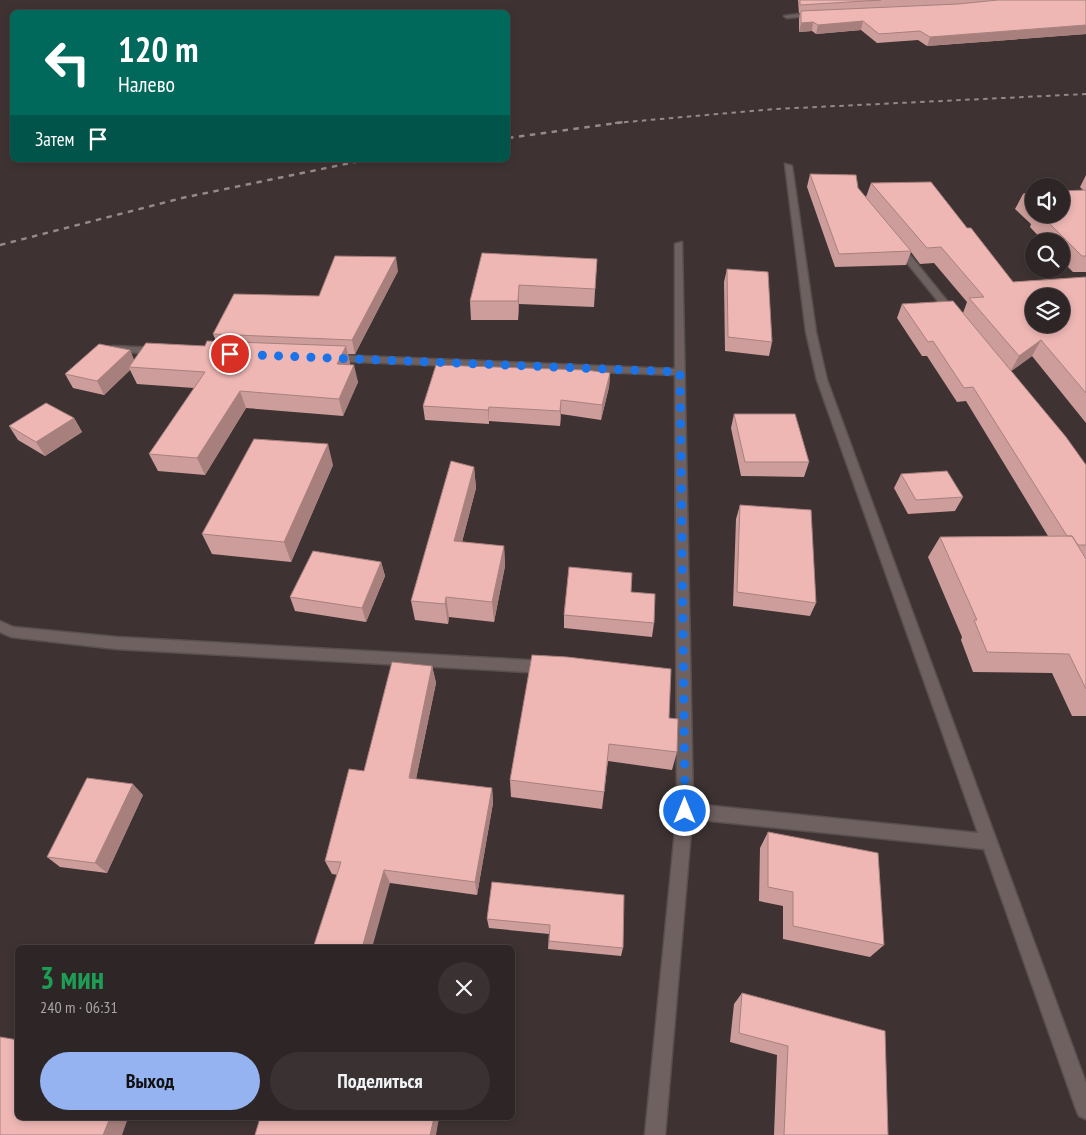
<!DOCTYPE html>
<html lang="ru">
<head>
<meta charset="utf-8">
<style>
  :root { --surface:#2e2626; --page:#3a3232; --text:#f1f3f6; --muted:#a7a5a7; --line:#494343; --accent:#95b2f1 }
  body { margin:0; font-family:"PT Sans Narrow",sans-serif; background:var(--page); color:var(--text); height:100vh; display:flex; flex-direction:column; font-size:19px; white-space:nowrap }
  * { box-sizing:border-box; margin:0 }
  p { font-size:16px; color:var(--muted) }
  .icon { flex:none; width:28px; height:28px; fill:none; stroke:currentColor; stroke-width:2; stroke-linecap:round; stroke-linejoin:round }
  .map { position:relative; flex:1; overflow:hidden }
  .sheet { position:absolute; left:15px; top:945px; width:500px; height:175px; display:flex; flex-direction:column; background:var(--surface); border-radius:8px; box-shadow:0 2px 8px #0003,0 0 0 1px var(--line) }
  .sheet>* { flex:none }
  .guide { position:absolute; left:10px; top:10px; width:500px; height:152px; border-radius:8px; box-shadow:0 2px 8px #0003,0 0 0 1px var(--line); background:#00695c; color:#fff; overflow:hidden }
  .fabs { position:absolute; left:1025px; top:178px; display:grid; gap:10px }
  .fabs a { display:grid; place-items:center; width:45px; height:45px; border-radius:50%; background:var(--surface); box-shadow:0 2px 8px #0003,0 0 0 1px var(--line); font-size:25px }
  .pin { position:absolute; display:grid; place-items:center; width:42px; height:42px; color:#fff; margin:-21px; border:2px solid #fff; border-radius:50%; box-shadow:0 1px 5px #0007 }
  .me { position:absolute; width:55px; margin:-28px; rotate:0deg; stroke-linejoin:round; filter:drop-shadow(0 0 4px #0008) }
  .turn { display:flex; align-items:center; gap:18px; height:105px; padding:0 25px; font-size:22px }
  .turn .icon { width:65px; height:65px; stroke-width:2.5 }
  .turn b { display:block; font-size:35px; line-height:42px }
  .then { display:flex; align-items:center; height:48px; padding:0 25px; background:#0003; gap:10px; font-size:19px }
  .round { display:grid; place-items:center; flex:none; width:52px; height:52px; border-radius:26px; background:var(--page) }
  .headline { display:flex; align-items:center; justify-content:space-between; height:85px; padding:0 25px }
  h1 { font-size:30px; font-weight:700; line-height:38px; color:#1e9e55 }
  .cta { display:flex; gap:10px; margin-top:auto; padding:10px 25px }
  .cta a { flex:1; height:58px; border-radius:30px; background:var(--accent); color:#111; font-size:20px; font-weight:700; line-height:58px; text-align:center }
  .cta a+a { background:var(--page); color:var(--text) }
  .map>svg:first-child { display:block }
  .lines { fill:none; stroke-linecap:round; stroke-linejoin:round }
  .street-casing { stroke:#594f4f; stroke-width:3 }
  .street { fill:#6e6160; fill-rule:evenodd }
  .rail-far1 { stroke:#938a89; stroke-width:2; stroke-dasharray:4.5 4.5; stroke-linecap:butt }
  .rail { stroke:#938a89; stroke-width:2.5; stroke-dasharray:5.5 5.5; stroke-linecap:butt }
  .wall { fill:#cd9d9b }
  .shaded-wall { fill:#a7807e }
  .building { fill:#eeb7b4; stroke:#a7807e; fill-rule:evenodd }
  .route { stroke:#1a73e8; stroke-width:9; stroke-dasharray:0 16.2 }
</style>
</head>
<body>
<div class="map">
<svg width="1086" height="1135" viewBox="0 0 1086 1135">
  <rect width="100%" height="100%" fill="#3e3332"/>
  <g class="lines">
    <g class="street-casing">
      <path id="street" d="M 816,12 L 818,15 L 787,18 L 784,16 Z
        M 785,164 L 792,166 L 816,332 L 827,380 L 1086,1083 L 1086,1119 L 1079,1116 L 1076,1109 L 984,849 L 692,819 L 665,1135 L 645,1135 L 677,811 L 675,375 L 333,361 L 328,358 L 333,355 L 675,369 L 675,244 L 682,242 L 693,804 L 978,833 L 817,380 L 806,332 Z
        M 895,244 L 901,244 L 956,312 L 956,316 L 950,316 L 895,248 Z
        M 113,346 L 158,348 L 163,351 L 158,354 L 110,351 L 110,347 Z
        M 0,621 L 13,627 L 116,637 L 545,661 L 550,663 L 552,667 L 550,671 L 545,673 L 116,649 L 11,637 L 0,632 Z"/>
    </g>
    <use href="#street" class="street"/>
    <path class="rail-far1" d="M 615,123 L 775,109 L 1086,94"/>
    <path class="rail" d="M 508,138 L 624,122
      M 0,245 L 182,198 L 365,160"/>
  </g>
  <path class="wall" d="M 798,0 L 1086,0 L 1086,34 L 927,46 L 918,40 L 877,43 L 861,30 L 816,34 L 812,31 L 799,32 L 799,19 L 800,13 L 799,13 Z
    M 810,174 L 858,188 L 866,197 L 871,183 L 967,228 L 1013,282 L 1086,277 L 1086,423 L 1032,356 L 1011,371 L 1086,465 L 1086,716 L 1072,716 L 1052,673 L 973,672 L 961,640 L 962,637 L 928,557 L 940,537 L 1048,536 L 966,401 L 957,402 L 927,356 L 922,356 L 897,318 L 902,304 L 963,313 L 967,302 L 934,263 L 920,264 L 911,252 L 906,265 L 835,267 L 807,187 Z
    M 1086,175 L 1086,272 L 1073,272 L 1061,260 L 1061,241 L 1043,241 L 1030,227 L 1031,224 L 1015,209 L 1023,194 L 1034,193 L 1034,214 L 1061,214 L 1083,190 L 1080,187 Z
    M 597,259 L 594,307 L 519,304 L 518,320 L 471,320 L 470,301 Z
    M 727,269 L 772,342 L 769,356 L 725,351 L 724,282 Z
    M 398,271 L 355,354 L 348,354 L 350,364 L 350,365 L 358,382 L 343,416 L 246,408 L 205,475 L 158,471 L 149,454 L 194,388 L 137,384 L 130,370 L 104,395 L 73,388 L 65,374 L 130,350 L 134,360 L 205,346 L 216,341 L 213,334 L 319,296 Z
    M 610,373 L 609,387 L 601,420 L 561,414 L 560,426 L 489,421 L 489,424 L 425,420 L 423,406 Z
    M 734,414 L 809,462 L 804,477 L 741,476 L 731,428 Z
    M 74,418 L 82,432 L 45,456 L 18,440 L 9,426 Z
    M 333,465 L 291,562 L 212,554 L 202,534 Z
    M 474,467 L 476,488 L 462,542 L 504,546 L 505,566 L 494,622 L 449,617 L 448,624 L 415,620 L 411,601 Z
    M 901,474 L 963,497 L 955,511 L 908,514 L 894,488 Z
    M 740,505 L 816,603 L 810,616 L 733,606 L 736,519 Z
    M 381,562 L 385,576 L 366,622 L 295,611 L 290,597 Z
    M 631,592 L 654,623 L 652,637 L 564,628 L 564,615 Z
    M 432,666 L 436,683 L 416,779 L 492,788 L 493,803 L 477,895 L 390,883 L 332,874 L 325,861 L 364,771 Z
    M 669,718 L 677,752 L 672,770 L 608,761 L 602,809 L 511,797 L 510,780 Z
    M 143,795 L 107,873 L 60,867 L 47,857 Z
    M 768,832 L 884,945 L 870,957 L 783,939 L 783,906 L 759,901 L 760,848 Z
    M 492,882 L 623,948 L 621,956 L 548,949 L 549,934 L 489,928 L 487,919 Z
    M 742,993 L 888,1135 L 774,1135 L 777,1055 L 730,1042 L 734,1004 Z"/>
  <path class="shaded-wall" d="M 863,21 L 861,30 L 816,34 L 818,25 Z
    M 813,22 L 812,31 L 799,32 L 801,23 Z
    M 1086,25 L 1086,34 L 927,46 L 930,37 Z
    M 396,257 L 398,271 L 355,354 L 352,340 Z
    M 519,285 L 519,304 L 518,320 L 518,301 Z
    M 1041,340 L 1032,356 L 1010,372 L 1019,356 Z
    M 346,346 L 350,364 L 341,381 L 337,364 Z
    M 130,350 L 136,365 L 129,367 L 130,370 L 104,395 L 97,381 Z
    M 354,365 L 358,382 L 343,416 L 339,399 Z
    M 610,373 L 609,387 L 601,420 L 602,405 Z
    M 240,391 L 246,408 L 205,475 L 197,458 Z
    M 561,400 L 561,414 L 560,426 L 560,411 Z
    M 489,407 L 489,424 L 488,410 Z
    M 74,418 L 82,432 L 45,456 L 36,442 Z
    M 328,444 L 333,465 L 291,562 L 284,542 Z
    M 474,467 L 476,488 L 457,561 L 454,541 Z
    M 504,546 L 505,566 L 494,622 L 492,602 Z
    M 381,562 L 385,576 L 366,622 L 362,608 Z
    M 446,597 L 449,617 L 448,624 L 445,604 Z
    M 432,666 L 436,683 L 413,793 L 409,778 Z
    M 133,784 L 143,795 L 107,873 L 95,863 Z
    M 492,788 L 493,803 L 477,895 L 475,882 Z
    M 384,870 L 390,883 L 372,948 L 362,948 Z
    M 110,1118 L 128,1118 L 122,1135 L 103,1135 Z
    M 434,1118 L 439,1118 L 436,1135 L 430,1135 Z"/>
  <path class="building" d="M 800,0 L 881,0 L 800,5 Z
    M 998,0 L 1086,0 L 1086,25 L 930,37 L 920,31 L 879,34 L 863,21 L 818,25 L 813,22 L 801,23 L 801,11 L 958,4 Z
    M 810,174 L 856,175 L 858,188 L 911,251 L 839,254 Z
    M 931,182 L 967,228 L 971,228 L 1013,282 L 1086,277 L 1086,393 L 1041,340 L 1019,356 L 969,298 L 984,297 L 941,247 L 927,248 L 871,183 ZM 1034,296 L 1061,296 L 1061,324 L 1034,324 Z
    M 1086,190 L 1086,256 L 1082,256 L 1040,214 L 1061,214 L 1061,191 Z
    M 1034,193 L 1034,204 L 1023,194 Z
    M 482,253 L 597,259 L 595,289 L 519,285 L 518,301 L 470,301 Z
    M 335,256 L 396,257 L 352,340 L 213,334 L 234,294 L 319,296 Z
    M 727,269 L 768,272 L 772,342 L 728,337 Z
    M 953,301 L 1066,437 L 1086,465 L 1086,545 L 1078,545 L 1072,536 L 1067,536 L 973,387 L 964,388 L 933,341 L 928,342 L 902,304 Z
    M 207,341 L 346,346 L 337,364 L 354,365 L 339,399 L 240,391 L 197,458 L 149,454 L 205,372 L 129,367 L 146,343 L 205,346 Z
    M 99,344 L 130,350 L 97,381 L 65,374 Z
    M 436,365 L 585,370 L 610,373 L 602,405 L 561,400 L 560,411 L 489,407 L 488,410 L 423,406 Z
    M 46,403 L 74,418 L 36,442 L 9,426 Z
    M 734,414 L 795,414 L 809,462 L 745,462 Z
    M 254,439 L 328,444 L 284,542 L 202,534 Z
    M 451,461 L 474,467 L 454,541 L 504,546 L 492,602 L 446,597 L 445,604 L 411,601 Z
    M 947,471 L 963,497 L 916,500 L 901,474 Z
    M 740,505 L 811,510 L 816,603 L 737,592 Z
    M 1072,536 L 1086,559 L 1086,689 L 1069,654 L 987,652 L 974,620 L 977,620 L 940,537 Z
    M 313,551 L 381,562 L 362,608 L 290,597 Z
    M 569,567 L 632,573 L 631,592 L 655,594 L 654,623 L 564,615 Z
    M 532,655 L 567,657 L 671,669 L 669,718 L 678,719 L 677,752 L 609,744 L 604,792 L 510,780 Z
    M 392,662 L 432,666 L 409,778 L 492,788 L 475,882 L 384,870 L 362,948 L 313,948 L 341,862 L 325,861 L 349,769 L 364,771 Z
    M 87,778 L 133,784 L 95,863 L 47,857 Z
    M 768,832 L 878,853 L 884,945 L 793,926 L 793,892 L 768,887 Z
    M 492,882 L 624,895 L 623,948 L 549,941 L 550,925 L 487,919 Z
    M 742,993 L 885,1031 L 888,1135 L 784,1135 L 788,1046 L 739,1033 Z
    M 0,1037 L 18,1040 L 18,1118 L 110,1118 L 103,1135 L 0,1135 Z
    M 260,1118 L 434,1118 L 430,1135 L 255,1135 Z"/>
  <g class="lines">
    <path class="route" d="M 230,354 L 680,372 L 685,811"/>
  </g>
</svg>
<div class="fabs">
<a><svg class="icon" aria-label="sound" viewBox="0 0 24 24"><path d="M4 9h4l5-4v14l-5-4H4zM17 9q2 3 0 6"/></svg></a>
<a><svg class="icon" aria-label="search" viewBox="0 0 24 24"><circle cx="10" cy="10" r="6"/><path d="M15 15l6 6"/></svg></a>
<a><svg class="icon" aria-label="layers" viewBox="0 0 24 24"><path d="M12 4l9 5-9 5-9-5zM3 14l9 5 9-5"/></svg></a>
</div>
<div class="pin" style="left:230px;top:354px;background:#d93025"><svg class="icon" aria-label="arrive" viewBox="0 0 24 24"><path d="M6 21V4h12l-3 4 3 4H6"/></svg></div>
<svg class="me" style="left:685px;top:811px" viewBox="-20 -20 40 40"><circle r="17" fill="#1a73e8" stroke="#fff" stroke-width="3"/><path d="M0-11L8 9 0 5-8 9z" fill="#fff"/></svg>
<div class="guide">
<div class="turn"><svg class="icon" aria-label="left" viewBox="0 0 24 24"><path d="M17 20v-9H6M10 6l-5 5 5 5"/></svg><div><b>120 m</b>Налево</div></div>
<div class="then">Затем<svg class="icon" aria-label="arrive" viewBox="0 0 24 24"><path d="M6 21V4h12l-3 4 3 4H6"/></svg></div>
</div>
<section class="sheet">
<div class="headline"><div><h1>3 мин</h1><p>240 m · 06:31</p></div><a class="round"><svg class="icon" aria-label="close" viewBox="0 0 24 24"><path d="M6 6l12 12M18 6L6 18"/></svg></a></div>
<div class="cta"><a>Выход</a><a>Поделиться</a></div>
</section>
</div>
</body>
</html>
